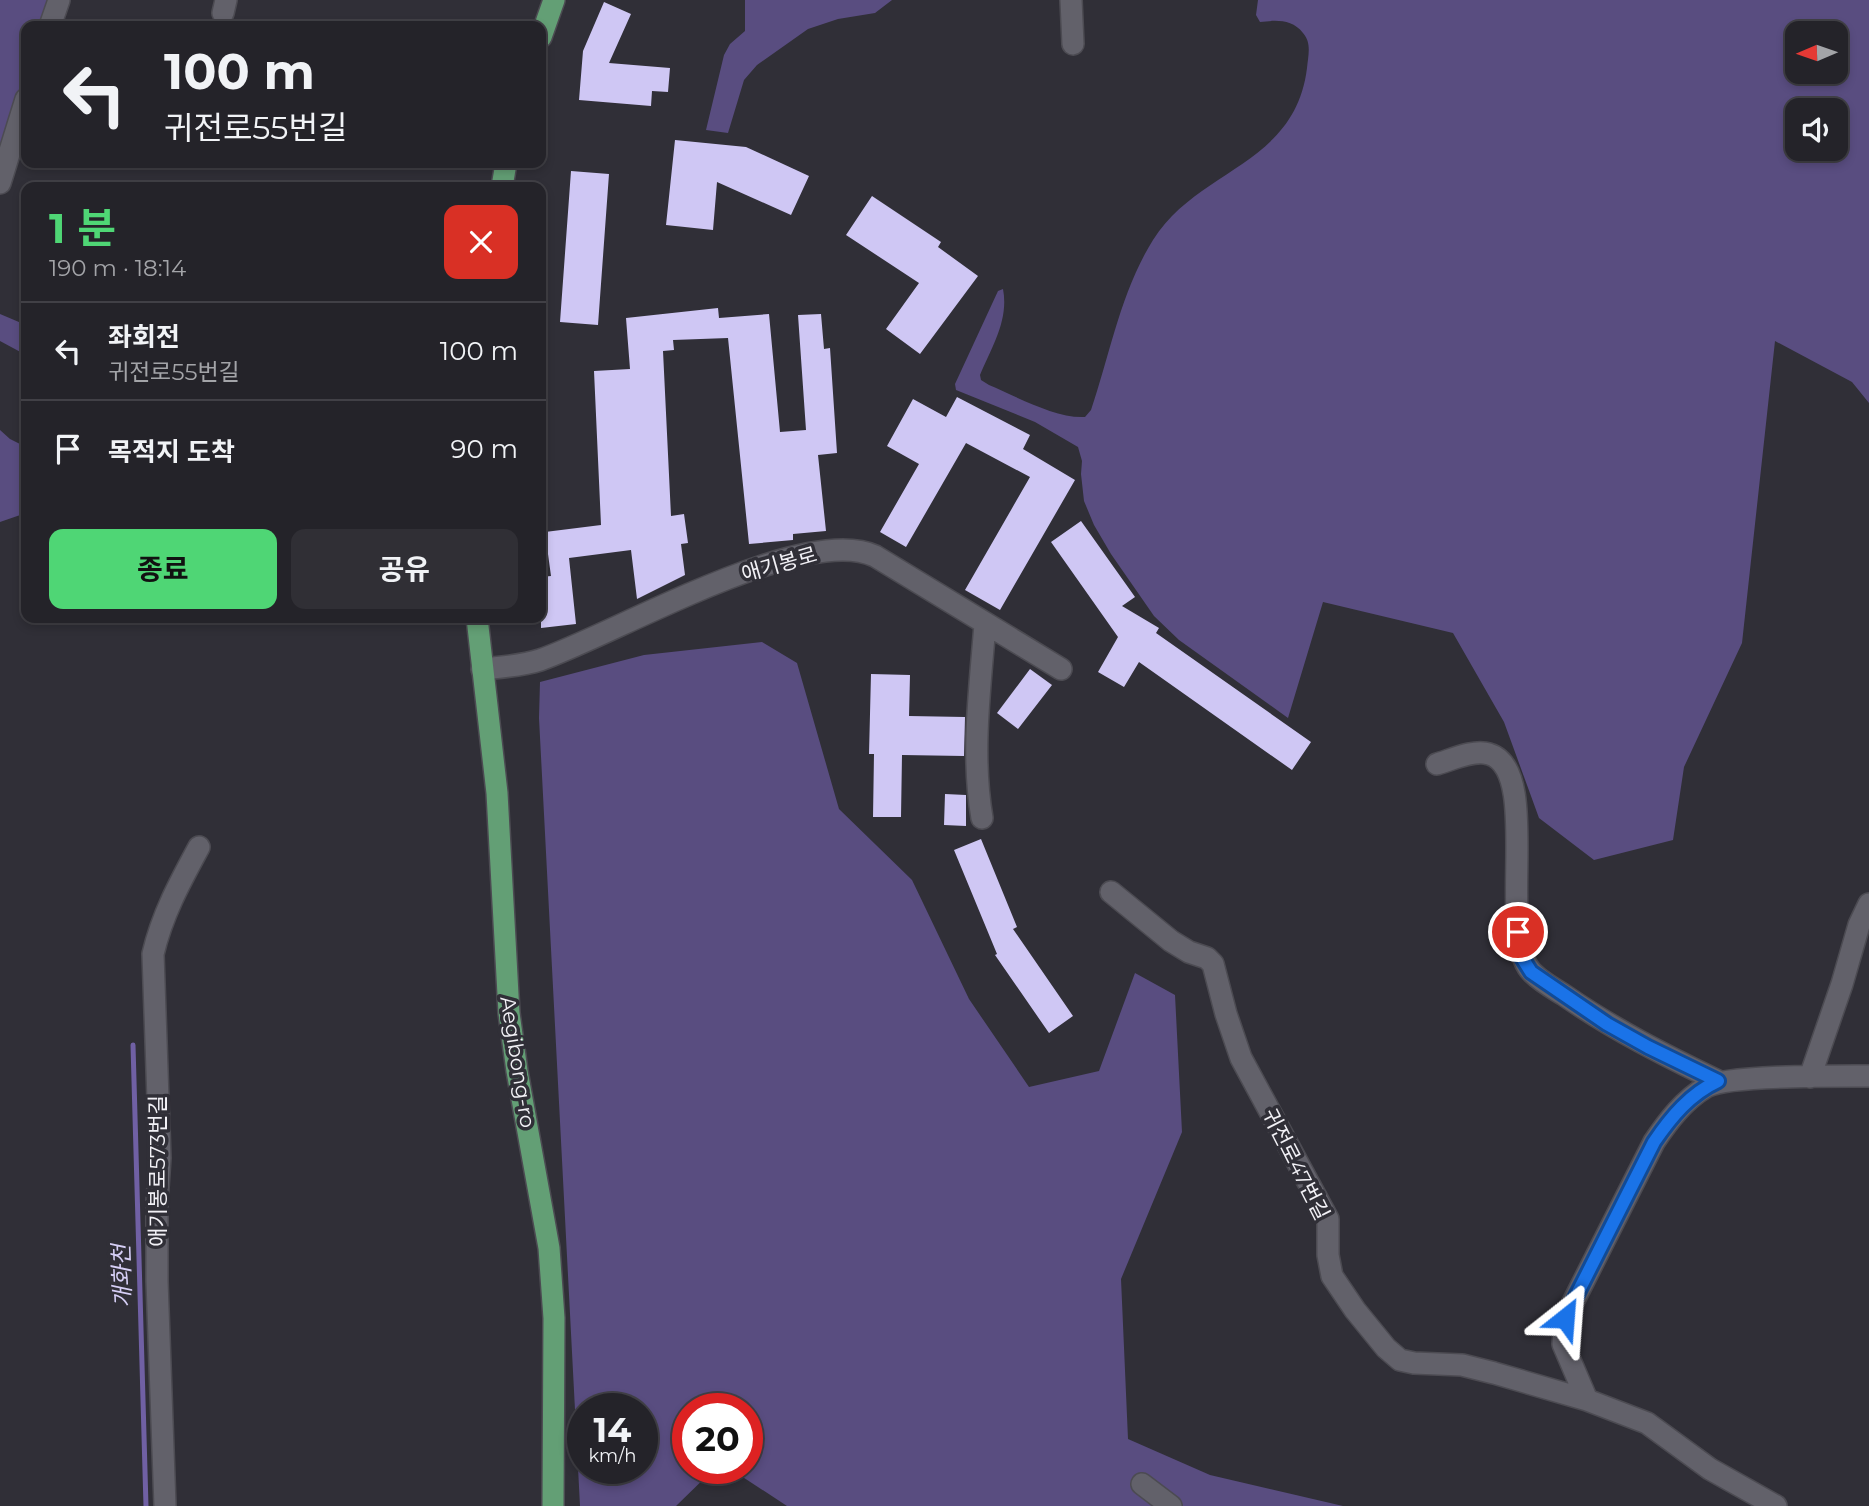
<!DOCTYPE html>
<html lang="ko">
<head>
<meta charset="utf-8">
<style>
  :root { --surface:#242329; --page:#302f35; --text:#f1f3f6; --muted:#a3a4a8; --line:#414046; --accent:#4fd675 }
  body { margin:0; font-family:Montserrat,"Noto Sans KR",sans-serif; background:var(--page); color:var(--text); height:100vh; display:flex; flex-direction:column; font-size:26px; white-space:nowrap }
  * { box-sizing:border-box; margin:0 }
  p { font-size:23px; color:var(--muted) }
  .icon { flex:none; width:38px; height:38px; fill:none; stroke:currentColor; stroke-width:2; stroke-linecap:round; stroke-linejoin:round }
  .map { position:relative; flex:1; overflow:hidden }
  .sheet { position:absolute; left:21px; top:182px; width:525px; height:441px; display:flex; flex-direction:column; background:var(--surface); border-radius:14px; box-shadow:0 4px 10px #0003,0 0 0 2px var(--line) }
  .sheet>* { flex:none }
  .banner { position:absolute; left:21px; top:21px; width:525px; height:147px; border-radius:14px; box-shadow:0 4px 10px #0003,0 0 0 2px var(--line); background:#242329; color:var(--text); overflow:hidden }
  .needle { width:46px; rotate:268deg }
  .fabs { position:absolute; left:1785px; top:21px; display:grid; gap:14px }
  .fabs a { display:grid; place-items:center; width:63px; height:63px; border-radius:14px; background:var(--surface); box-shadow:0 4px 10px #0003,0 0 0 2px var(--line); font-size:35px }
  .speed { position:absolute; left:567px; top:1393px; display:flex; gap:14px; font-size:35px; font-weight:700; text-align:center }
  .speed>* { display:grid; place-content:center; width:91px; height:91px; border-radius:50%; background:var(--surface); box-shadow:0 4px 10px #0003,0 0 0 2px var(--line); line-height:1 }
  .speed small { font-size:18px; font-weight:400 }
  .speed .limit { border:10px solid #d22; background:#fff; color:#111 }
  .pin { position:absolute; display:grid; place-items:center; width:60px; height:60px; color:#fff; margin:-30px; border:4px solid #fff; border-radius:50%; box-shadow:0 2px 7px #0007 }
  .me { position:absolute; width:77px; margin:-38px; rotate:28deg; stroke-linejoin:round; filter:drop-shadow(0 0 5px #0008) }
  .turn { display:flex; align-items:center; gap:24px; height:147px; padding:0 28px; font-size:32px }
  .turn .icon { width:91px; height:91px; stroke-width:2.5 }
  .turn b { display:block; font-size:49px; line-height:60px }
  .round { display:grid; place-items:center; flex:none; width:74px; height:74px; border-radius:14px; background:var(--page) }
  .summary { display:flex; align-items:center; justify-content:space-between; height:119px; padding:0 28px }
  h1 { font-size:42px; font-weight:700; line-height:52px; color:var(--accent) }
  .primary-button { display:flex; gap:14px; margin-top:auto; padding:14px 28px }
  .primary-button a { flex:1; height:80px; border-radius:14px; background:var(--accent); color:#111; font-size:28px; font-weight:700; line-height:80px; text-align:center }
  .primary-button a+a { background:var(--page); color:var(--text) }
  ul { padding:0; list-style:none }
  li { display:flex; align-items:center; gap:21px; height:98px; padding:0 28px; border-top:2px solid var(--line) }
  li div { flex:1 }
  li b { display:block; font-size:26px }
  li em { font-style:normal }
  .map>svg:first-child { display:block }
  .green { fill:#594d80; fill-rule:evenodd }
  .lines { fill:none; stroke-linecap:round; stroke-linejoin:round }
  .stream { stroke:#7060a4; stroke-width:5 }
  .building { fill:#cfc7f4 }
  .minor-casing { stroke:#4c4b52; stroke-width:24 }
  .major-casing { stroke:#4c4b52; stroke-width:24 }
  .minor { stroke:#62616a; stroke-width:21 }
  .major { stroke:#639f75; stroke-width:21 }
  .route-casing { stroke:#114b97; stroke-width:18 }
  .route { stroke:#1a73e8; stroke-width:12 }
  .labels { text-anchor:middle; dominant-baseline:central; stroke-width:7; stroke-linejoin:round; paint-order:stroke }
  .street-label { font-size:21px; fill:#f2f1f6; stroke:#302f37 }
  .water-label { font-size:23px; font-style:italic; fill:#d6cff6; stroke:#302f37 }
</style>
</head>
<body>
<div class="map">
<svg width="1869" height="1506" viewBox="0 0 1869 1506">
  <rect width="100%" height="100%" fill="#302f37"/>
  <path class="green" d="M 0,0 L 54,0 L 45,26 L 26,26 L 26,81 L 0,158 Z
    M 745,0 L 892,0 L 875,13 L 838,19 L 808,29 L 757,65 L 744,80 L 728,133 L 706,130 L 724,55 L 730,44 L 745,31 Z
    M 1258,0 L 1869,0 L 1869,403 L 1852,382 L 1775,341 L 1742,643 L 1684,767 L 1673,840 L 1594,860 L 1539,818 L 1504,722 L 1453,633 L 1323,602 L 1288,718 L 1179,640 L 1154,616 L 1111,554 L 1094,525 L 1084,501 L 1081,474 L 1082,461 L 1078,447 L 1035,422 L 956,390 L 955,384 L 998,291 L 1003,289 C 1009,320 992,347 980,375 L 981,380 L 989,385 C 1015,396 1057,419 1085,417 L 1091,410 C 1110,354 1121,291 1153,240 C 1198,168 1295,166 1307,68 C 1308,56 1312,43 1303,33 C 1292,19 1276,20 1260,22 L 1256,15 ZM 1797,33 L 1836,33 L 1836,72 L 1797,72 ZM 1797,110 L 1836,110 L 1836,149 L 1797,149 Z
    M 0,314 L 26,325 L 26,355 L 0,341 Z
    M 0,430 L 10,439 L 26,447 L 26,513 L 0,522 Z
    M 762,642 L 797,663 L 839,809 L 912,880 L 969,999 L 1029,1087 L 1099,1071 L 1135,973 L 1175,995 L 1182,1132 L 1121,1279 L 1128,1439 L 1210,1475 L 1343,1506 L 787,1506 L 729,1468 L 747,1468 L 747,1409 L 688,1409 L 688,1468 L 715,1468 L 676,1506 L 580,1506 L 539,718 L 540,682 L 644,655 ZM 583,1409 L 642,1409 L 642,1468 L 583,1468 Z"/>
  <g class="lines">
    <path class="stream" d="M 133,1045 L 146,1506"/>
  </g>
  <path class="building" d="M 604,2 L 631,14 L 609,63 L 670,68 L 668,92 L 652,91 L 651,106 L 579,100 L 583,51 Z
    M 675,140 L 746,147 L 809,176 L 791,215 L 717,182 L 713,230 L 666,225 Z
    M 571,171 L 609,174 L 598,325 L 560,322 Z
    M 872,196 L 941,242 L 938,247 L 978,276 L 920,354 L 886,329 L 919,283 L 846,235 Z
    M 718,308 L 719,318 L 769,314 L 780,432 L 806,430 L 798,315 L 821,314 L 824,349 L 830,348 L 837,453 L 818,455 L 826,531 L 793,534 L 793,540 L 749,544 L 728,338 L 673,340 L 674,350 L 663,351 L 671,516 L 684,514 L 688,543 L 681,544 L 685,575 L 637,599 L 631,550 L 569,558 L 576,624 L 541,628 L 541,577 L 551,576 L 545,532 L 601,525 L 594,371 L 630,369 L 626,318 Z
    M 957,397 L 1030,435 L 1023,449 L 1075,480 L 1000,610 L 965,590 L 1030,477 L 966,443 L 906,547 L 880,532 L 919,464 L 887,446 L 913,399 L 946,417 Z
    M 1081,521 L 1135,597 L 1122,606 L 1159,628 L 1156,633 L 1311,742 L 1292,770 L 1139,662 L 1124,687 L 1098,672 L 1118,637 L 1051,542 Z
    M 1030,669 L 1052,685 L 1018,729 L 997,713 Z
    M 871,674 L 910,675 L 909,716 L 965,717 L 964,756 L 902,755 L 901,817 L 873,817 L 874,754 L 869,754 Z
    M 945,794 L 966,795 L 966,826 L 944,825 Z
    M 981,839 L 1017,927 L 1013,929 L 1073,1016 L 1049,1033 L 995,955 L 997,954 L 954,850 Z"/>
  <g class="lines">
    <g class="minor-casing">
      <path id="minor" d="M 1071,0 L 1073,44
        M 223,13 L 226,0
        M 50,26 L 59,0
        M 0,183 L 26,99
        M 482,669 C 501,667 522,666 540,660 C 615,634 804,523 875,556 L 1061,669
        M 1437,764 C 1451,760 1474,749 1489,754 C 1542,769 1497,929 1530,970 C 1538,980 1553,988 1564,995 C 1613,1029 1664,1055 1718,1081
        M 982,818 C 971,754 980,689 985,624
        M 1111,892 L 1171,941 L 1189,952 L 1207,958 L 1213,964 L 1226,1014 L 1241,1058 L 1328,1219 L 1328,1255 L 1332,1276 L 1355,1310 L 1386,1348 L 1400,1360 L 1414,1363 L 1462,1365 L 1494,1373 L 1587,1400 L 1647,1423 L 1710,1469 L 1776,1506
        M 1810,1077 L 1842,984 L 1859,925 L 1869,904
        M 1587,1400 L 1563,1344 L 1565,1318 L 1654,1142 C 1668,1121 1684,1100 1706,1087 C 1726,1075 1840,1076 1869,1076
        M 1142,1484 L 1171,1506
        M 165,1506 L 157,1281 L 157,1202 L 160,1158 L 153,954 C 162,915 180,882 199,847"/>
    </g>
    <g class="major-casing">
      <path id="major" d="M 541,37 L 554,0
        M 502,187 L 506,163
        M 477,618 L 497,793 L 509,1013 L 517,1071 L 549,1248 L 554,1318 L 553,1506"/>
    </g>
    <use href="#minor" class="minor"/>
    <use href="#major" class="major"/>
  </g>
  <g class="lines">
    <g class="route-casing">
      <path id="route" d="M 1518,932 L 1521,956 L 1531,972 L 1607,1024 L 1648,1047 L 1718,1081 C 1690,1094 1671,1117 1654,1142 L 1565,1318"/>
    </g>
    <use href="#route" class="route"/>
  </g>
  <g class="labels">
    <g class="street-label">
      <text transform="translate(779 564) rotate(-16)">애기봉로</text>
      <text transform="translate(518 1062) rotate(81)">Aegibong-ro</text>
      <text transform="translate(1296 1164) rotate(63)">귀전로47번길</text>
      <text transform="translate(157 1171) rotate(-90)">애기봉로573번길</text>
    </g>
    <g class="water-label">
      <text transform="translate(122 1276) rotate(-92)">개화천</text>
    </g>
  </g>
</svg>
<div class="fabs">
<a><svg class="needle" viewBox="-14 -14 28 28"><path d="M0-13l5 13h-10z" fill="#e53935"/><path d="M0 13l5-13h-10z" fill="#a3a4a8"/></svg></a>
<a><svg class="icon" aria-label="sound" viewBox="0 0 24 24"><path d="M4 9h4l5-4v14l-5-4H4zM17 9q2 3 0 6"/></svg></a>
</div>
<div class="speed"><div>14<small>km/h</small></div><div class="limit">20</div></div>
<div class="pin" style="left:1518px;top:932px;background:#d93025"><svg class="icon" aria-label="arrive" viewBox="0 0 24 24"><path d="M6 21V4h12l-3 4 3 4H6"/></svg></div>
<svg class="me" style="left:1565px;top:1318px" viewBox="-20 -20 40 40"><path d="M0-17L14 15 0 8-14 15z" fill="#1a73e8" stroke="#fff" stroke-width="4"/></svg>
<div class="banner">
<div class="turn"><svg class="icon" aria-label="left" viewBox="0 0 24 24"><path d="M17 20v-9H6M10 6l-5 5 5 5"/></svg><div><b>100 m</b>귀전로55번길</div></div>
</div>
<section class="sheet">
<div class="summary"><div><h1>1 분</h1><p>190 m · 18:14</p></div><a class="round" style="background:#d93025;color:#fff"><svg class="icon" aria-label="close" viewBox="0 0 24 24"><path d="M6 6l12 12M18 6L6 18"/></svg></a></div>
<ul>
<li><svg class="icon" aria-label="left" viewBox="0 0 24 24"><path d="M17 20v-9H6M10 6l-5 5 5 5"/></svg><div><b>좌회전</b><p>귀전로55번길</p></div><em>100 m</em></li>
<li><svg class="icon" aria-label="arrive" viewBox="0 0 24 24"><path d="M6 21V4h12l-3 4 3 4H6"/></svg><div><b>목적지 도착</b></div><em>90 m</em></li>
</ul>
<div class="primary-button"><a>종료</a><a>공유</a></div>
</section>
</div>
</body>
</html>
